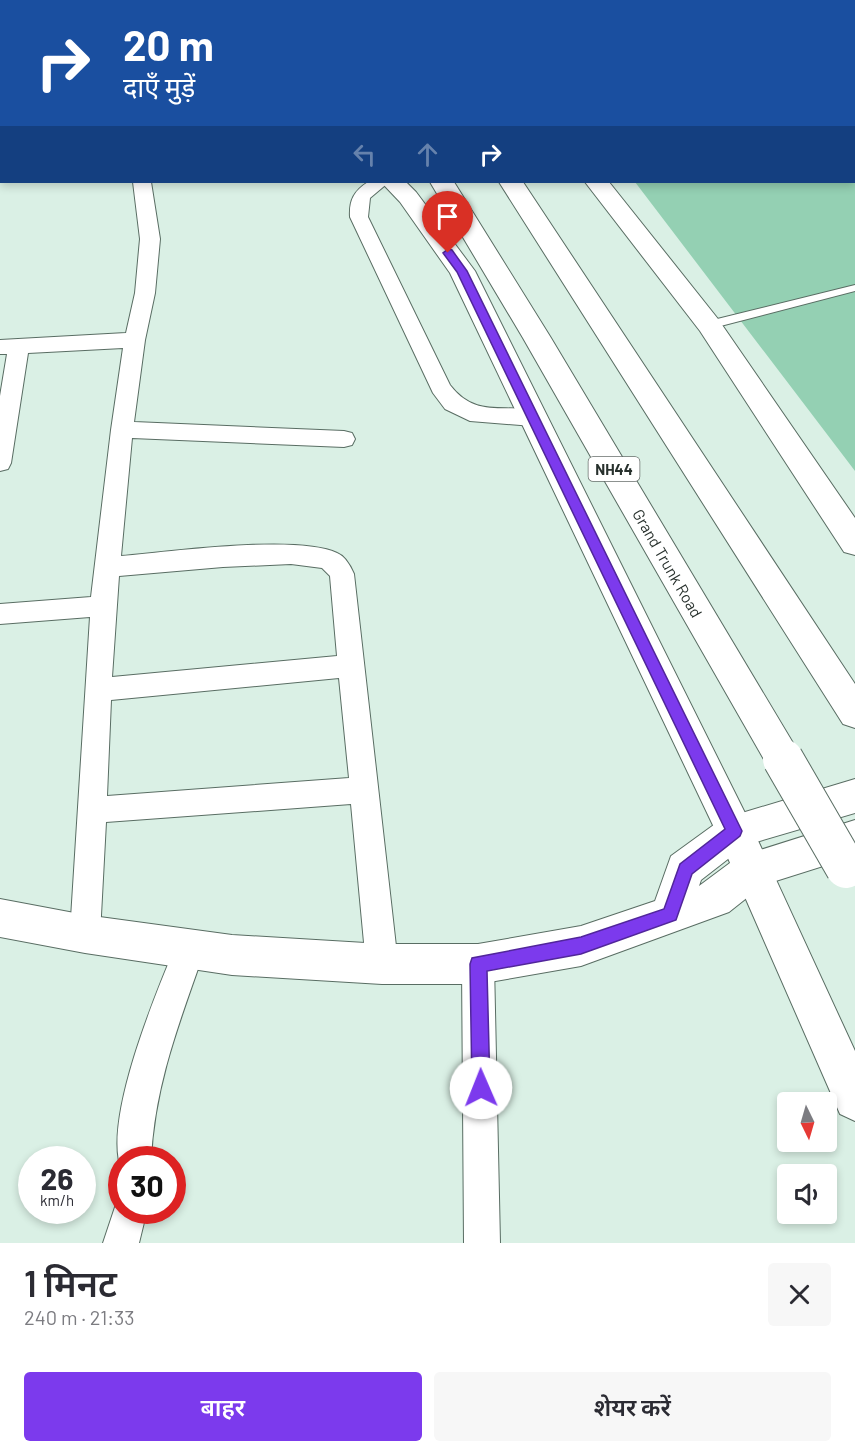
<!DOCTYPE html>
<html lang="hi">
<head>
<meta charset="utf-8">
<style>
  :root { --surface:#fff; --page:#f7f7f7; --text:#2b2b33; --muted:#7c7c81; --accent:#7c3aed }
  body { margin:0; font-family:Barlow,"Noto Sans Devanagari",sans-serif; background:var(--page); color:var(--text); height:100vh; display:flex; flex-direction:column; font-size:22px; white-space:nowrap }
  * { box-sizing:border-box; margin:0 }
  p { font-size:20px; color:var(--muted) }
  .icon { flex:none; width:33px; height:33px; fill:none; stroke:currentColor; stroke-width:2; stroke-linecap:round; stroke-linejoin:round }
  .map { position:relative; height:1243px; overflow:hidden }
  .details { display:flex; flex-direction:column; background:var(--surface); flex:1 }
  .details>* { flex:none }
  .guide { position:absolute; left:0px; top:0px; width:855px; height:183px; box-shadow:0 3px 9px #0003; background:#1a4fa0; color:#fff; overflow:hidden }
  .needle { width:39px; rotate:175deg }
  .buttons { position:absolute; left:777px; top:1092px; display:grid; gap:12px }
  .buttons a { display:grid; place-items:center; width:60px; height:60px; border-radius:6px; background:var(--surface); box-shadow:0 3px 9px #0003; font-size:30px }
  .speed { position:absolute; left:18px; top:1146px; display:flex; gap:12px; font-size:30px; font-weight:700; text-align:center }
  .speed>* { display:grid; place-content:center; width:78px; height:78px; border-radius:50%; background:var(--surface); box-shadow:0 3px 9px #0003; line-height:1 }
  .speed small { font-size:15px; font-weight:400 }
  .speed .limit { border:9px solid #d22; background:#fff; color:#111 }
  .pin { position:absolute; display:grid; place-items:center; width:51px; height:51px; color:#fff; margin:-62px -26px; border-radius:50% 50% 50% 0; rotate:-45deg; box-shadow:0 0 6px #0007 }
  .pin .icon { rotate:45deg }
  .me { position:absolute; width:66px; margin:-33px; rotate:359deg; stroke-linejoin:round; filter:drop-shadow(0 0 4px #0008) }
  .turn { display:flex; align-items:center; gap:21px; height:126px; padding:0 24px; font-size:27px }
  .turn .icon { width:78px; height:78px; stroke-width:2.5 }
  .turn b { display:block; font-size:42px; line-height:51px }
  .lanes { display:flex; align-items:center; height:57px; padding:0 24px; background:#0003; justify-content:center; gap:30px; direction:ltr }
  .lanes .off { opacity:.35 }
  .round { display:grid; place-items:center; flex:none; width:63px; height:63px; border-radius:6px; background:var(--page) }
  .headline { display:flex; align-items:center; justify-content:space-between; height:102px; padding:0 24px }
  h1 { font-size:36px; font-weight:600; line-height:45px }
  .primary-button { display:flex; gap:12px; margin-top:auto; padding:12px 24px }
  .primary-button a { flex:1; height:69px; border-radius:6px; background:var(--accent); color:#fff; font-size:24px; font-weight:600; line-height:69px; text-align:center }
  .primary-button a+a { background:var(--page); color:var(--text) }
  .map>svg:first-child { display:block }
  .green { fill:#94d0b3 }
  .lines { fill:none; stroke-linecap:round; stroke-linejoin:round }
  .service-casing { stroke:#596d63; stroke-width:2 }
  .minor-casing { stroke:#596d63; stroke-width:2 }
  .tertiary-casing { stroke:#596d63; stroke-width:2 }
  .secondary-casing { stroke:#596d63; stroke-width:2 }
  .trunk-casing { stroke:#596d63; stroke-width:2 }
  .service { fill:#fff; fill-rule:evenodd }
  .minor { fill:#fff; fill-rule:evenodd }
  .tertiary { fill:#fff; fill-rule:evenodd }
  .secondary { fill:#fff; fill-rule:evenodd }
  .trunk { fill:#fff; fill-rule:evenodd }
  .trunk-bridge-casing { stroke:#596d63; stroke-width:42; stroke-linecap:butt }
  .trunk-bridge { stroke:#fff; stroke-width:40 }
  .route { fill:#7c3aed; stroke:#51269a; stroke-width:1.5 }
  .labels { text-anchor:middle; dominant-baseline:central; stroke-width:5; stroke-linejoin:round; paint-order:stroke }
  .shield { fill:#fff; stroke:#686f6c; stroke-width:1.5 }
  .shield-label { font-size:15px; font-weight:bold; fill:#28312d }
  .street-label { font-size:16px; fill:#28312d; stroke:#fff }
</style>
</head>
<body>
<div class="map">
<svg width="855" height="1243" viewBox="0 0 855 1243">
  <rect width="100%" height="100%" fill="#daf0e5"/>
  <path class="green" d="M 498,0 L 855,0 L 855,471 L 635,182 L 854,182 L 854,2 Z"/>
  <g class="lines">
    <g class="service-casing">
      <path id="service" d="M 855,285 L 855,291 L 709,329 L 704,325 L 709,321 Z"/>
    </g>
    <g class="minor-casing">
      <path id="minor" d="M 133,182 L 151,182 L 160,239 L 155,293 L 145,340 L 134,422 L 344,431 L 352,433 L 355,439 L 352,445 L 344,447 L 132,438 L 121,556 C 168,552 298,534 337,553 C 345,556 351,567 354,574 L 398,964 L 393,975 L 382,980 L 371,975 L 366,964 L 351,804 L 106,822 L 100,934 L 96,945 L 85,949 L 74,945 L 70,934 L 90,617 L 0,624 L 0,604 L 91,597 L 111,430 L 123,348 L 28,353 L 11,463 L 8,469 L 0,471 L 0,396 L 7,354 L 0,354 L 0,340 L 126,333 L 135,293 L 140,239 ZM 291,564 L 322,568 L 330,576 L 337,656 L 112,677 L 119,576 L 223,567 ZM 339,678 L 349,778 L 107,796 L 111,700 Z
        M 368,182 L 389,182 L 370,198 L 368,217 L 450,385 C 477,420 505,402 541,412 L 544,418 L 541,424 L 533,426 L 470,421 L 445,409 L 433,393 L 350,217 C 349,200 354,191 368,182 Z
        M 190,934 L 201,938 L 205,949 C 181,1018 154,1085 151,1160 L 122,1160 L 122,1171 C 101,1122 158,988 179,938 Z
        M 478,948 L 489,953 L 494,964 L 500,1243 L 464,1243 L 462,964 L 467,953 Z
        M 122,1196 L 122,1210 L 147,1210 L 139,1243 L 103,1243 L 118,1198 Z"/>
    </g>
    <g class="tertiary-casing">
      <path id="tertiary" d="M 855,779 L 855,813 L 746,845 L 701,880 L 699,886 L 738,857 L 855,820 L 855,856 L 763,885 L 729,912 L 581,966 L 478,984 L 382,984 L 232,975 L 85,953 L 0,937 L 0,899 L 85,915 L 232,935 L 382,944 L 478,944 L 581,926 L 655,901 L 671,856 L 722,819 Z"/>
    </g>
    <g class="secondary-casing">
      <path id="secondary" d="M 257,0 L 277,0 L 278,2 L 258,2 Z
        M 447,0 L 467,0 L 468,2 L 448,2 Z
        M 381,182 L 406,182 L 416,192 L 475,271 L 748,819 L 855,1051 L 855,1121 L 840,1114 L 720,840 L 450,273 L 400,202 Z
        M 585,182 L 609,182 L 718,319 L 855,518 L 855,555 L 844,552 L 700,331 Z"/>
    </g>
    <g class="trunk-casing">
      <path id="trunk" d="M 321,0 L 341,0 L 342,2 L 322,2 Z
        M 382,0 L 402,0 L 403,2 L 383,2 Z
        M 430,182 L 454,182 L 551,338 L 796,748 L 801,759 L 796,770 L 783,775 L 770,770 L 523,338 Z
        M 499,182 L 523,182 L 855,684 L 855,728 L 843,724 Z"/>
    </g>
    <use href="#service" class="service"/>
    <use href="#minor" class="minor"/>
    <use href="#tertiary" class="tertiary"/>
    <use href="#secondary" class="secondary"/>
    <use href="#trunk" class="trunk"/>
    <g class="trunk-bridge-casing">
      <path id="trunk-bridge" d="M 783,759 L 846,868"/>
    </g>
    <use href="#trunk-bridge" class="trunk-bridge"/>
  </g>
  <path class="route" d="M 448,249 L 452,250 L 467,271 L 742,831 L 740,836 L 692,874 L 676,920 L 581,954 L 487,971 L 490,1088 L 487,1095 L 481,1097 L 475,1095 L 472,1088 L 470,964 L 472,958 L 581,937 L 664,909 L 680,864 L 725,829 L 457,272 L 443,253 Z"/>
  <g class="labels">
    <rect class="shield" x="588.5" y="457" width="51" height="24" rx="4.5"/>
    <g class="shield-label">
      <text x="614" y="469">NH44</text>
    </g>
    <g class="street-label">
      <text transform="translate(668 563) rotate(60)">Grand Trunk Road</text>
    </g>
  </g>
</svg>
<div class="buttons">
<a><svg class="needle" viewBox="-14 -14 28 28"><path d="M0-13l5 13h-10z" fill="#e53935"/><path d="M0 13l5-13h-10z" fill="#7c7c81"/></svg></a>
<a><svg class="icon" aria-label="sound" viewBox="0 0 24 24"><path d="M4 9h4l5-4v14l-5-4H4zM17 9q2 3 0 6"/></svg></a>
</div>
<div class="speed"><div>26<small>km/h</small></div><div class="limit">30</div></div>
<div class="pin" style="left:448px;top:253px;background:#d93025"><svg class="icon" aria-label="arrive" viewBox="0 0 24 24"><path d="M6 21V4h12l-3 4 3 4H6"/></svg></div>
<svg class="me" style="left:481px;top:1088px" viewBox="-20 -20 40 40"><circle r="19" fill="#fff"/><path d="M0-13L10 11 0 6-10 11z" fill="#7c3aed"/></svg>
<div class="guide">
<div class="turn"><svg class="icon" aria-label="right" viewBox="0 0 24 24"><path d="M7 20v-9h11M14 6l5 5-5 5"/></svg><div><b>20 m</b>दाएँ मुड़ें</div></div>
<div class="lanes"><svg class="icon off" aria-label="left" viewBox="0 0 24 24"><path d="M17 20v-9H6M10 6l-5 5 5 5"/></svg><svg class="icon off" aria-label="ahead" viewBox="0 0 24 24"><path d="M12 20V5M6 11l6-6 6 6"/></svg><svg class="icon" aria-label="right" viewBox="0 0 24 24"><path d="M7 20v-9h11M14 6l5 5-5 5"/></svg></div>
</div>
</div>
<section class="details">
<div class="headline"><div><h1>1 मिनट</h1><p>240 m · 21:33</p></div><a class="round"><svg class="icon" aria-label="close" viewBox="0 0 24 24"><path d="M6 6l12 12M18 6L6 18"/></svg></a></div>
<div class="primary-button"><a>बाहर</a><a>शेयर करें</a></div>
</section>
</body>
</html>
